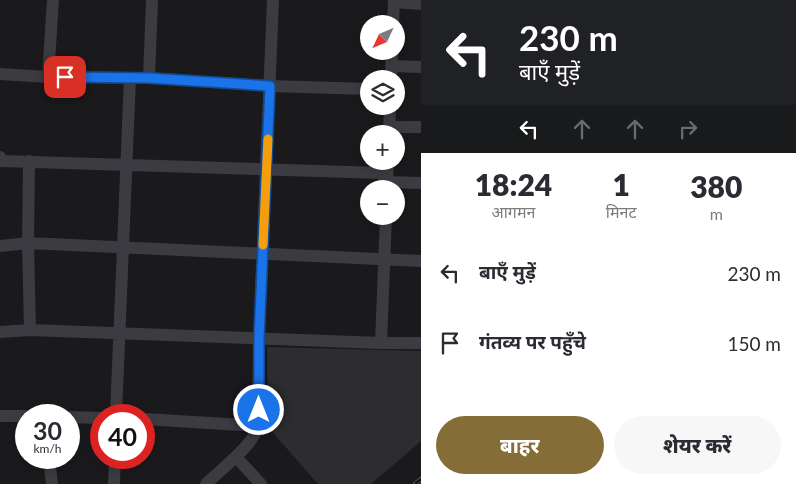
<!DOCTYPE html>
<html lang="hi">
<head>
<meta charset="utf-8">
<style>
  :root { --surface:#fff; --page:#f7f7f7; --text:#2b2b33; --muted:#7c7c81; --accent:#846d37 }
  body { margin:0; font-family:Lato,"Noto Sans Devanagari",sans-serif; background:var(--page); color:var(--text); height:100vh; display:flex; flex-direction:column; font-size:19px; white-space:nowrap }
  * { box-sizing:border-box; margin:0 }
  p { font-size:16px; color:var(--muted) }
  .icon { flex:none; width:28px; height:28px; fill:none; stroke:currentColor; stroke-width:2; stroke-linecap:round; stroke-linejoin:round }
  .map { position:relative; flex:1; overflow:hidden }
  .drawer { display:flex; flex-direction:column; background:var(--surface); width:375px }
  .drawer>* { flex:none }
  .guide { background:#202124; color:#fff; overflow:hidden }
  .needle { width:32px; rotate:226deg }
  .fabs { position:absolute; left:360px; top:15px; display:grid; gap:10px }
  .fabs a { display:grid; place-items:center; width:45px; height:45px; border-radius:50%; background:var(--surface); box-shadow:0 2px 8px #0003; font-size:25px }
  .speed { position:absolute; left:15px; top:404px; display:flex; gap:10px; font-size:25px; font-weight:700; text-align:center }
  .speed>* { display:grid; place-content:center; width:65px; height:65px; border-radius:50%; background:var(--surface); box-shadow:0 2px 8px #0003; line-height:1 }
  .speed small { font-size:12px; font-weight:400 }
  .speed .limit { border:8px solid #d22; background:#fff; color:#111 }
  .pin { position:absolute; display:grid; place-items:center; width:42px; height:42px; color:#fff; margin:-21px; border-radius:10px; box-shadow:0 2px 8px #0006 }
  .me { position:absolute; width:55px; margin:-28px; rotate:0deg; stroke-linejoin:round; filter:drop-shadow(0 0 4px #0008) }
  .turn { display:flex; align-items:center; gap:18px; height:105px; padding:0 15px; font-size:22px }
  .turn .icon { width:65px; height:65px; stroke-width:2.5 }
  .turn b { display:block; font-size:35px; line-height:42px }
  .lanes { display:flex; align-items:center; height:48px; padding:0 15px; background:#0003; justify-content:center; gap:25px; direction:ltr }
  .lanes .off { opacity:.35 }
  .eta { display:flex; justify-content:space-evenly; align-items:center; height:85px; text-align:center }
  .eta b { font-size:30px; font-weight:800; line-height:35px }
  .primary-button { display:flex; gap:10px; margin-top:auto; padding:10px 15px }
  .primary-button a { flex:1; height:58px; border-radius:30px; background:var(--accent); color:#fff; font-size:20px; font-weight:800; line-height:58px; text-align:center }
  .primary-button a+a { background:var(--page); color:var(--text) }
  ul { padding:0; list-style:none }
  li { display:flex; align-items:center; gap:15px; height:70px; padding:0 15px }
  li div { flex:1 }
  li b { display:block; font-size:19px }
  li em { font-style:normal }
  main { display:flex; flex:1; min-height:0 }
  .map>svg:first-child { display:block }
  .building { fill:#2d2d30 }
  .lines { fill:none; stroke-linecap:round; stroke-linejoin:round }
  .minor { stroke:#3b3b41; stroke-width:12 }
  .rail-casing { stroke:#4e4f56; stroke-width:4.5 }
  .rail { stroke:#151517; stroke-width:2.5; stroke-dasharray:8; stroke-linecap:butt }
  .route-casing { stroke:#114b97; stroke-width:12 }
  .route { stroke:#1a73e8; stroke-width:9 }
  .slow { stroke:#f59e0b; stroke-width:9 }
</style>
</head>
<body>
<main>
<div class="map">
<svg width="421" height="484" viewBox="0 0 421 484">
  <rect width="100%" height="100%" fill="#1a1a1c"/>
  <path class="building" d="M 267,347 L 421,351 L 421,441 L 371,484 L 318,484 L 268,427 Z"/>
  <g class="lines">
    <path class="minor" d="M 53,0 L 48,77 L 149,78 L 152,0
      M 394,2 L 421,4
      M 393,24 L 394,0
      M 391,66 L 421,67
      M 0,74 L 48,77
      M 149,78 L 270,86 L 369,89
      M 391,79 L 392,51
      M 389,127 L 421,127
      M 389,134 L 390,106
      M 0,157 L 1,161 L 381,173 L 387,182 L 421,183
      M 29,161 L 28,243 L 30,330
      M 387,184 L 388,161
      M 0,246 L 28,243 L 421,261
      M 0,332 L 30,330 L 381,343 L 386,216
      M 381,343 L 421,343
      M 116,415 L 130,78
      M 0,416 L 26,416
      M 69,417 L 101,418
      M 144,419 L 258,426
      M 236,457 L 261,484
      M 49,458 L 52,484
      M 114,484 L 115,458
      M 206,484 C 220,470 254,445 258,426 L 259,338 L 273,0"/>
    <g class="rail-casing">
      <path id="rail" d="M 415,484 L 421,479"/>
    </g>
    <use href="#rail" class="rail"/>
  </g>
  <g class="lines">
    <g class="route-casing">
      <path id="route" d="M 65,77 L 149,78 L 270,86 L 259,338 L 259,410"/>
    </g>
    <use href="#route" class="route"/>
    <path class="slow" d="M 263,245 L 268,139"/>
  </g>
</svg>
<div class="fabs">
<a><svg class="needle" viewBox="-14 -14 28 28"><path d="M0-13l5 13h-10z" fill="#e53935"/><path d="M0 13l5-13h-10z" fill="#7c7c81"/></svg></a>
<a><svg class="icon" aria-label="layers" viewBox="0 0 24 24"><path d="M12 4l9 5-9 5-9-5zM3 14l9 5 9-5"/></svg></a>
<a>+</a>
<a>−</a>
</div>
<div class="speed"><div>30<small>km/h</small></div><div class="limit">40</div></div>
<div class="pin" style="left:65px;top:77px;background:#d93025"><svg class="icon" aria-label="arrive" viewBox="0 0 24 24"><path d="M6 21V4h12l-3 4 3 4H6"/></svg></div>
<svg class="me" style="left:259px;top:410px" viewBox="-20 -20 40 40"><circle r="17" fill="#1a73e8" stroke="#fff" stroke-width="3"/><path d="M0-11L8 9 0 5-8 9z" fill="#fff"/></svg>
</div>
<section class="drawer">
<div class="guide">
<div class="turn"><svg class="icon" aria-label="left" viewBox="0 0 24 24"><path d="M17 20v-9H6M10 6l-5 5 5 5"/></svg><div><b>230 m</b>बाएँ मुड़ें</div></div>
<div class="lanes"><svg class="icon" aria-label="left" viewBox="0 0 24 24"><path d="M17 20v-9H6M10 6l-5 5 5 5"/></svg><svg class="icon off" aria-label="ahead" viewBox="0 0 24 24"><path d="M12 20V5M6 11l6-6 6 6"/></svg><svg class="icon off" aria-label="ahead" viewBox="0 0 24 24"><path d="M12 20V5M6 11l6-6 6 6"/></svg><svg class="icon off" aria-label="right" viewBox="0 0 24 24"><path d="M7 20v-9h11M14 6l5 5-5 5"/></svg></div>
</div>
<div class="eta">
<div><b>18:24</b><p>आगमन</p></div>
<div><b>1</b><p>मिनट</p></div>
<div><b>380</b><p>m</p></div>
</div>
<ul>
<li><svg class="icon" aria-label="left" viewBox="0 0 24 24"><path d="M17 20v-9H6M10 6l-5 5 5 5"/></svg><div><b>बाएँ मुड़ें</b></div><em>230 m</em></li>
<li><svg class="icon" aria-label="arrive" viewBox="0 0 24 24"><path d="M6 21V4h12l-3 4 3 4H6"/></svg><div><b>गंतव्य पर पहुँचे</b></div><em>150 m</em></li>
</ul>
<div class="primary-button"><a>बाहर</a><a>शेयर करें</a></div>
</section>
</main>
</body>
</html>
